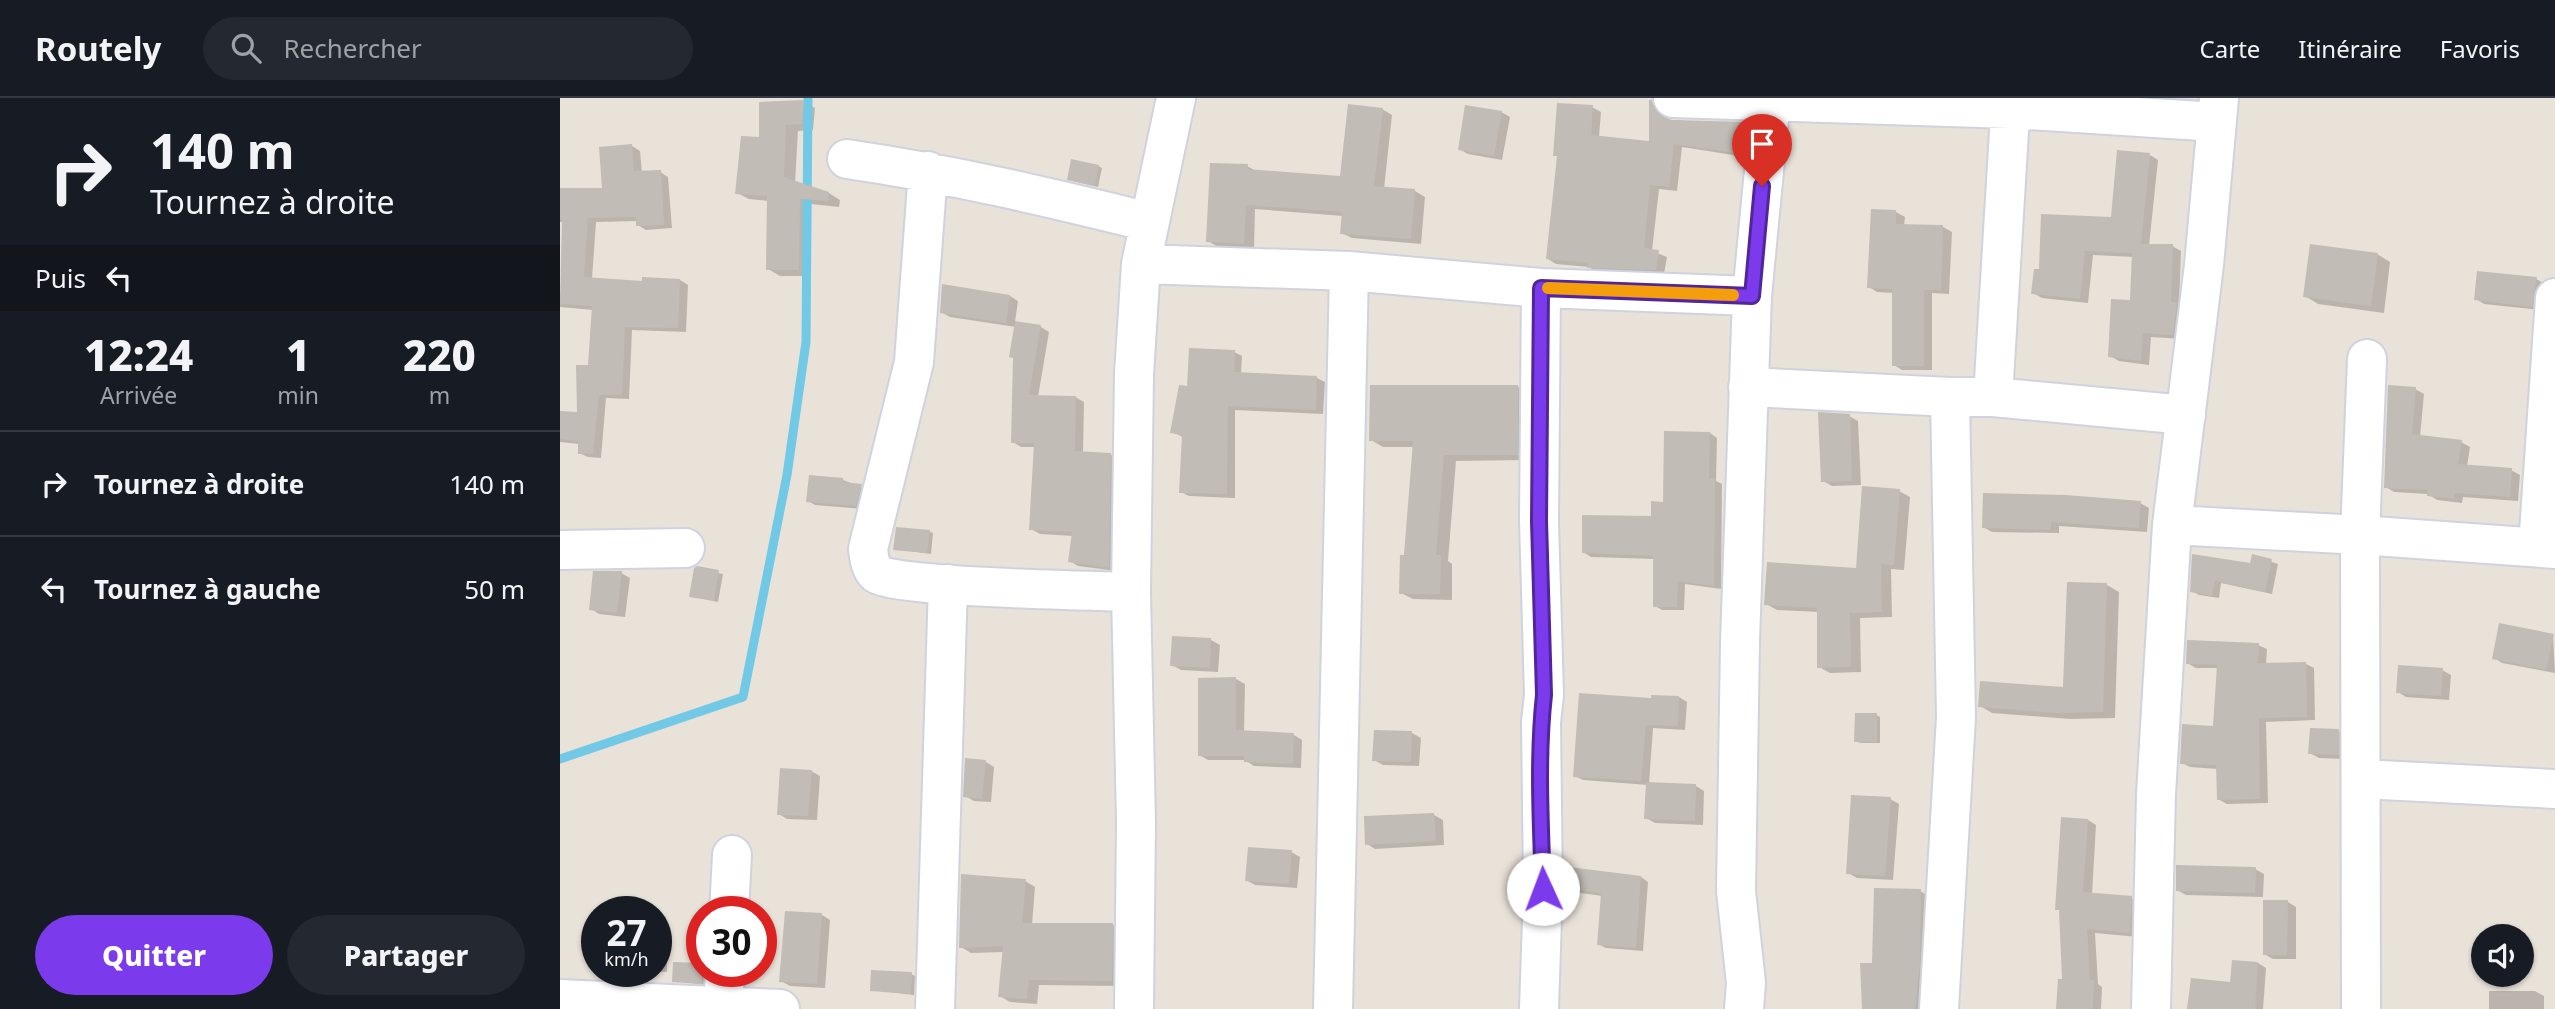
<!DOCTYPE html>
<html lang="fr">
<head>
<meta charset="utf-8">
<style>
  :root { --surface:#171b24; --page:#242831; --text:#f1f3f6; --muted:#9ea1a6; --line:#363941; --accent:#7c3aed }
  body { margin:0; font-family:"Noto Sans",sans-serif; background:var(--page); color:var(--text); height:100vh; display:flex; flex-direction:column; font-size:26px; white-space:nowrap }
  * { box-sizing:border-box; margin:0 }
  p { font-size:23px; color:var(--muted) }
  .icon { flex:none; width:38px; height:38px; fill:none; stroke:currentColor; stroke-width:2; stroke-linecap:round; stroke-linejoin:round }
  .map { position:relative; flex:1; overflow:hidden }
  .sheet { display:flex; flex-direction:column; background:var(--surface); width:560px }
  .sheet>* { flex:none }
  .top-card { background:#171b24; color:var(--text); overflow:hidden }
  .controls { position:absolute; left:1911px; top:826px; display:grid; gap:14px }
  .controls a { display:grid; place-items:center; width:63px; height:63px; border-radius:50%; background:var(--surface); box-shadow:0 2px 5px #0004; font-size:35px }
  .speed { position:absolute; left:21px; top:798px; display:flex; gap:14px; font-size:35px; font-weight:700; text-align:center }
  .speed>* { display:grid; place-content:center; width:91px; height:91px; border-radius:50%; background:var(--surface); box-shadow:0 2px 5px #0004; line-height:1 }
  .speed small { font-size:18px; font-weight:400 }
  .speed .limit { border:10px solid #d22; background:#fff; color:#111 }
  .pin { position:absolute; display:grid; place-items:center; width:60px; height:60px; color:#fff; margin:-72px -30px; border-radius:50% 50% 50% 0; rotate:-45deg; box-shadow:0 0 7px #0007 }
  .pin .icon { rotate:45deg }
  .me { position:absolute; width:77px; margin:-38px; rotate:358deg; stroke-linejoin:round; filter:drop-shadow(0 0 5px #0008) }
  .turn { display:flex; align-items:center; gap:24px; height:147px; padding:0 35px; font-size:32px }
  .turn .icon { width:91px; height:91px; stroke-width:2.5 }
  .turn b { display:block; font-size:49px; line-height:60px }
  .then { display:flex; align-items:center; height:66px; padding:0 35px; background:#0003; gap:14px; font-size:26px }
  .eta { display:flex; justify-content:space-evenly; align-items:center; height:119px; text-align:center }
  .eta b { font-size:42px; font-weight:800; line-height:49px }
  .action { display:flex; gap:14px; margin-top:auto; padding:14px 35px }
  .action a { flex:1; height:80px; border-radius:42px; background:var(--accent); color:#fff; font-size:28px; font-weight:800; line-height:80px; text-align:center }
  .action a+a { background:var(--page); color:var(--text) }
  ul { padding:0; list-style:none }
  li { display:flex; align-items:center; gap:21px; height:105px; padding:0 35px; border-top:2px solid var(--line) }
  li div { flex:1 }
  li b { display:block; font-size:26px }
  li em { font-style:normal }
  header { display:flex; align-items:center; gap:42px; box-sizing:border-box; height:98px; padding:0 35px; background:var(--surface); border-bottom:2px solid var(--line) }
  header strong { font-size:33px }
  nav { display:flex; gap:38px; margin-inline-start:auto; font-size:24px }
  .search { width:490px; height:63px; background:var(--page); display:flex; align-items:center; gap:18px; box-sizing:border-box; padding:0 24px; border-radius:38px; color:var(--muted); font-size:26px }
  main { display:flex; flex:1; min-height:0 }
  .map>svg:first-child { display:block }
  .shadow { fill:#0003 }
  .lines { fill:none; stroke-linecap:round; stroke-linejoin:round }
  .stream { stroke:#71c9e6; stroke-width:9 }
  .building { fill:#c1bcb6 }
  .minor-casing { stroke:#cfd2df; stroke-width:42 }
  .minor { stroke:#fff; stroke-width:38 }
  .route-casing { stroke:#51269a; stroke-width:18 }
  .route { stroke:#7c3aed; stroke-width:12 }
  .slow { stroke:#f59e0b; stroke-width:12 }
</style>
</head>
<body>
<header>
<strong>Routely</strong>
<div class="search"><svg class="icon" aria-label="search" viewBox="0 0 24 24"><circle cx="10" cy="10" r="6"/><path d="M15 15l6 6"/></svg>Rechercher</div>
<nav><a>Carte</a><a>Itinéraire</a><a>Favoris</a></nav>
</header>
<main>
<section class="sheet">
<div class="top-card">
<div class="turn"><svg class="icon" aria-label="right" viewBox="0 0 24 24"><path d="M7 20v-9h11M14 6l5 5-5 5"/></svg><div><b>140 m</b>Tournez à droite</div></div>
<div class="then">Puis<svg class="icon" aria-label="left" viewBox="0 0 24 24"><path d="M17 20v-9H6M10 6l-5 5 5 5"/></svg></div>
</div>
<div class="eta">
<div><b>12:24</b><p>Arrivée</p></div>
<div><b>1</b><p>min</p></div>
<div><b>220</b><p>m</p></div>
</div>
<ul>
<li><svg class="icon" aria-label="right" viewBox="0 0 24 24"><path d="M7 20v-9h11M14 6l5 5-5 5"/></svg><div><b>Tournez à droite</b></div><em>140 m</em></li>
<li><svg class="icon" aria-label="left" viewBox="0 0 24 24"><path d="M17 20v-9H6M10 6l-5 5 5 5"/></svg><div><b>Tournez à gauche</b></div><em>50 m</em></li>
</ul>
<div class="action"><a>Quitter</a><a>Partager</a></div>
</section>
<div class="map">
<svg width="1995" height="911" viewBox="0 0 1995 911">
  <rect width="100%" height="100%" fill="#e9e2d9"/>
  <path class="shadow" d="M 243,4 L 255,10 L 253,32 L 238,33 L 235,85 L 269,95 L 280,102 L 279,109 L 251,106 L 250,178 L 220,178 L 208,171 L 209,103 L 189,101 L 177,95 L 201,41 Z
    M 1091,4 L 1100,9 L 1107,22 L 1186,26 L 1195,31 L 1192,60 L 1122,49 L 1117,93 L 1099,91 L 1092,153 L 1107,159 L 1104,176 L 1038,174 L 1029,169 L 996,166 L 988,161 L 998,59 L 995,57 L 1032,9 L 1041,14 L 1039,39 L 1091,45 Z
    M 822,11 L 832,17 L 824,91 L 855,93 L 865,99 L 861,146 L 792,140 L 782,135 L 783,118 L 695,111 L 694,151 L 658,149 L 648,143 L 687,68 L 696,73 L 781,80 Z
    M 941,14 L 950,19 L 942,62 L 908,56 L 899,51 Z
    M 72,48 L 80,53 L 82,75 L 100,74 L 108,79 L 112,130 L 86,132 L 78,127 L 78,123 L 36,124 L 32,181 L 84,185 L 120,182 L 128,187 L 126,234 L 72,232 L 69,301 L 46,300 L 41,360 L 28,359 L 19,355 L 19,346 L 0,344 L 0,314 L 19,316 L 29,268 L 33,212 L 0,209 L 4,124 L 0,124 L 0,92 L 44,91 Z
    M 1590,57 L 1598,62 L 1589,148 L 1612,148 L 1621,153 L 1619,207 L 1625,211 L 1622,241 L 1591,239 L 1589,267 L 1559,263 L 1550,258 L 1572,203 L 1574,159 L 1533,157 L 1528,205 L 1482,200 L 1473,195 L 1480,173 L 1552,121 Z
    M 538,68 L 542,70 L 538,89 L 513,83 Z
    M 1336,114 L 1345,119 L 1344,128 L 1383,129 L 1392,134 L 1389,196 L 1372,195 L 1372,272 L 1342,272 L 1334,267 L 1333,195 L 1317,194 L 1309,189 Z
    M 1817,156 L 1830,164 L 1824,215 L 1758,206 L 1745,198 Z
    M 1976,181 L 1985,186 L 1981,212 L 1924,206 L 1916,201 Z
    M 450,198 L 458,203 L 455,224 L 481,229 L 489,234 L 478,299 L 515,299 L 524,304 L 523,355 L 551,357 L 559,362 L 557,473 L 518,468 L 510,463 L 513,438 L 480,436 L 471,431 L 476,349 L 461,349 L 453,344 L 456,229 L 390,219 L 381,214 Z
    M 674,254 L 682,258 L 681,276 L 757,280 L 765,284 L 763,316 L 675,312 L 675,400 L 629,398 L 621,394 L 623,339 L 612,334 L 628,290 Z
    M 958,289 L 970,296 L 969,362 L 896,363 L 888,463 L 892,466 L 892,502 L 853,501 L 841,495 L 854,349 L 823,349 L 811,342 Z
    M 1855,291 L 1864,296 L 1860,339 L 1901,344 L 1910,349 L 1907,368 L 1951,372 L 1960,377 L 1958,403 L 1903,399 L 1902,405 L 1877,402 L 1868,396 L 1834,394 L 1826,389 Z
    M 1289,318 L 1298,323 L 1301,387 L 1272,388 L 1263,383 Z
    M 1150,335 L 1157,340 L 1156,383 L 1162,386 L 1161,491 L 1125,486 L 1124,512 L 1102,512 L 1095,508 L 1095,461 L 1031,459 L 1023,454 L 1093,420 Z
    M 283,382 L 308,392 L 303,411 L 255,407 L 248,403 Z
    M 1339,393 L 1350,399 L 1344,472 L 1331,471 L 1332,519 L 1300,520 L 1301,574 L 1270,575 L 1259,569 L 1259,514 L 1217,512 L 1206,506 L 1298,472 Z
    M 1580,405 L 1589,410 L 1587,434 L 1499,428 L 1499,435 L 1432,434 L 1423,429 Z
    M 369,433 L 373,435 L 371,456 L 334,451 Z
    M 1693,458 L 1718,466 L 1712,496 L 1661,485 L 1659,500 L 1639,497 L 1632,493 L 1691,467 Z
    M 135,471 L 163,476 L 158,504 L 131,498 Z
    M 61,475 L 70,480 L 65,519 L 39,516 L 31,511 Z
    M 1547,487 L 1559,494 L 1555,620 L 1510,621 L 1432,615 L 1420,608 L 1505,591 Z
    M 1993,537 L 1995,575 L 1942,565 L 1934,560 Z
    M 614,540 L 651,542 L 660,547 L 658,574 L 621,572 L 612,567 Z
    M 1698,547 L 1707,551 L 1706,566 L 1746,566 L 1754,570 L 1755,622 L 1706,624 L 1708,705 L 1667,706 L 1658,701 L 1658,671 L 1630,669 L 1622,665 L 1654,630 L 1658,570 L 1636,570 L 1627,565 Z
    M 1882,572 L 1891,577 L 1889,602 L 1846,599 L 1838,594 Z
    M 676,581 L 685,586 L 684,635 L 734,637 L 742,642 L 741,670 L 694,668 L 685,662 L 648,662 L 639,657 Z
    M 1119,599 L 1127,604 L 1125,632 L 1093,630 L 1089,686 L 1136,688 L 1144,693 L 1143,727 L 1095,725 L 1086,720 L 1088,687 L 1023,682 L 1015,678 L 1093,602 Z
    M 1316,617 L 1320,619 L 1320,645 L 1300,645 L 1296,643 Z
    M 1778,633 L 1787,638 L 1787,661 L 1759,660 L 1750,655 Z
    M 852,635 L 861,640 L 859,668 L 823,667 L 814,662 Z
    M 426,664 L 434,669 L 431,704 L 414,703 L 405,698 Z
    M 251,673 L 260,678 L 257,722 L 227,721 L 219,716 Z
    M 1330,701 L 1339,706 L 1333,782 L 1297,780 L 1288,775 Z
    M 874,717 L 883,722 L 884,747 L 815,751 L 807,746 Z
    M 1528,722 L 1536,727 L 1532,797 L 1571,800 L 1580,805 L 1578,839 L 1535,835 L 1538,886 L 1542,889 L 1541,911 L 1498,911 L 1504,883 L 1500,813 L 1497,811 Z
    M 731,754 L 740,759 L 737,790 L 695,787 L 686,782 Z
    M 1695,771 L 1704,776 L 1703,799 L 1626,797 L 1617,792 Z
    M 1081,779 L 1088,784 L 1083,853 L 1046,850 L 1038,846 L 1042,798 L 1014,794 L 1007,790 Z
    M 465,783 L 475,789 L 472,827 L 553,827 L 563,833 L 562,888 L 479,887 L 477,906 L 450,904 L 440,898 L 444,854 L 411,855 L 401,849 Z
    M 1360,793 L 1369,798 L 1364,911 L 1303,911 L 1313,867 Z
    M 1728,804 L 1736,809 L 1736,861 L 1713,861 L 1704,856 Z
    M 92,814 L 97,814 L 106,819 L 107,874 L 82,873 L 96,873 L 96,814 Z
    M 262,817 L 270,822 L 265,890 L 230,888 L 221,883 Z
    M 1698,865 L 1706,870 L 1703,911 L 1629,911 L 1672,886 Z
    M 142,873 L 148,873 L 146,887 L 114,883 Z
    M 351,876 L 355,878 L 354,897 L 312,892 Z
    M 1929,893 L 1975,893 L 1984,898 L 1984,911 L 1929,911 Z"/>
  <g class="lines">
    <path class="stream" d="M 0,661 L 183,599 L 227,377 L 246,244 L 248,0"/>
  </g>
  <path class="building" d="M 244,2 L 242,26 L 226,27 L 224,79 L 269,94 L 268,103 L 240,101 L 239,172 L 206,172 L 207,98 L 175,96 L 181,38 L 199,39 L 199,4 Z
    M 1089,2 L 1092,2 L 1094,11 L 1101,18 L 1112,22 L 1187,24 L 1184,56 L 1114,46 L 1109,89 L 1090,87 L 1084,150 L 1099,152 L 1096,172 L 1027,170 L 1028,165 L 986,161 L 997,58 L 993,58 L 997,5 L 1033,7 L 1031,37 L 1089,43 Z
    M 788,6 L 823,10 L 814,88 L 855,91 L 851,141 L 780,136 L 782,114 L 686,107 L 684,146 L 646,144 L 650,65 L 688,66 L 687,71 L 780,78 Z
    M 905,7 L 942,13 L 934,58 L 898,52 Z
    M 72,46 L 74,73 L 101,72 L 104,127 L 76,128 L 76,119 L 28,120 L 24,179 L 82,183 L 82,179 L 120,181 L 118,230 L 65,229 L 62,297 L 39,297 L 33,356 L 18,356 L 18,343 L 0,341 L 0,313 L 17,314 L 16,267 L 28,267 L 32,208 L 0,206 L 2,121 L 0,121 L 0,90 L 42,90 L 39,49 Z
    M 1557,52 L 1590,55 L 1581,146 L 1613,146 L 1611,204 L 1617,204 L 1613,237 L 1583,235 L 1581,263 L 1548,259 L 1551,201 L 1570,202 L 1572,155 L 1525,153 L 1520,201 L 1471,196 L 1474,171 L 1479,171 L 1481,116 L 1551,119 Z
    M 511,61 L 539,67 L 535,88 L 507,82 Z
    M 1311,111 L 1336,112 L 1336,126 L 1383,127 L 1381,192 L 1364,192 L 1364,268 L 1332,268 L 1332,191 L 1307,190 Z
    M 1750,146 L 1818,155 L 1811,208 L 1743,199 Z
    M 1917,173 L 1977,179 L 1972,209 L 1914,202 Z
    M 382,186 L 450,197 L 446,225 L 380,215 Z
    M 455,223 L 481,227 L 469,297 L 516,298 L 515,353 L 551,355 L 549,470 L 508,464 L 512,434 L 469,432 L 474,345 L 451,345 L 453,260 L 449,259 Z
    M 629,250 L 675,252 L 674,274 L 757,278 L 756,312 L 668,308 L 667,396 L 619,395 L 622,337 L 610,335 L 619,287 L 627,288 Z
    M 810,287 L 958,287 L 958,357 L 884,357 L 876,457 L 881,457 L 880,496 L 839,496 L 840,457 L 844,457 L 853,343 L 809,343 Z
    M 1828,287 L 1856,289 L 1852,336 L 1902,342 L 1898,366 L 1952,370 L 1950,399 L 1894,395 L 1894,401 L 1867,398 L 1867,392 L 1824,390 Z
    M 1258,314 L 1290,316 L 1292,383 L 1261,384 Z
    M 1104,333 L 1150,334 L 1149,380 L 1155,380 L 1154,488 L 1118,483 L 1117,509 L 1093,509 L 1093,458 L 1022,455 L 1022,417 L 1091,418 L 1091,403 L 1103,404 Z
    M 249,377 L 283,380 L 283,384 L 302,386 L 296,408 L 246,404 Z
    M 1302,388 L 1340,391 L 1334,467 L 1321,466 L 1322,514 L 1290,515 L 1291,569 L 1257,570 L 1257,510 L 1204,507 L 1207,464 L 1296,470 Z
    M 1423,395 L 1506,397 L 1581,403 L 1579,430 L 1491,424 L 1491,432 L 1422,430 Z
    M 336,429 L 370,432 L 367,455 L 333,452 Z
    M 1632,456 L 1690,465 L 1692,456 L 1712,461 L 1705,494 L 1655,483 L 1652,498 L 1630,494 Z
    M 137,468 L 159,472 L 154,503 L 129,499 L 134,470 Z
    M 33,473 L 62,473 L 57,515 L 29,512 Z
    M 1507,484 L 1547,485 L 1543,614 L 1496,615 L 1418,609 L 1420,583 L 1503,589 Z
    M 1939,525 L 1994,536 L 1986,572 L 1932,561 Z
    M 612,538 L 651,540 L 650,570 L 610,568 Z
    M 1627,542 L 1699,545 L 1698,565 L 1746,564 L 1747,619 L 1699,620 L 1700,701 L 1657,702 L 1656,667 L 1620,666 L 1622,626 L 1653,628 L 1657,567 L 1626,566 Z
    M 1838,567 L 1883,570 L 1881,598 L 1836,595 Z
    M 676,579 L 676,632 L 734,635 L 733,666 L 684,664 L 684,658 L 638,658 L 638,580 Z
    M 1019,595 L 1091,600 L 1091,597 L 1119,598 L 1118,628 L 1086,627 L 1081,683 L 1013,679 Z
    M 1295,615 L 1317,615 L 1317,644 L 1294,644 Z
    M 1750,630 L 1779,631 L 1779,657 L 1748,656 Z
    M 814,632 L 852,633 L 851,664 L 812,663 Z
    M 405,660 L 426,662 L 422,701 L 403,699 Z
    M 220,670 L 252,672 L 248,718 L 217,717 Z
    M 1086,684 L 1136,686 L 1135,723 L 1084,721 Z
    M 1291,697 L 1331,699 L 1325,778 L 1286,776 Z
    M 874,715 L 876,743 L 805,747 L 804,718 Z
    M 1501,719 L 1528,721 L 1523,794 L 1572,798 L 1570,835 L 1527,831 L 1530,882 L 1534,882 L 1533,911 L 1496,911 L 1498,881 L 1502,881 L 1499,812 L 1495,812 Z
    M 688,749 L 732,752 L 729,786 L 685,783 Z
    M 1616,767 L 1696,769 L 1695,795 L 1616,793 Z
    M 1009,769 L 1081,778 L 1076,850 L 1037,847 L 1041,795 L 1005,791 L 1005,771 L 1009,772 Z
    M 401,776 L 466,781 L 462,825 L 553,825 L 552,883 L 469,882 L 467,901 L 438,899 L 443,848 L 399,850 Z
    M 1314,790 L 1361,791 L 1360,866 L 1355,911 L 1302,911 L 1300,865 L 1312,865 Z
    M 1703,802 L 1728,802 L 1727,857 L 1703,857 Z
    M 225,813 L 262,815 L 257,886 L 219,884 Z
    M 1672,862 L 1698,864 L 1695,911 L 1627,911 L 1631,880 L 1670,884 Z
    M 113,864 L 142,865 L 142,886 L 112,884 Z
    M 311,872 L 352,874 L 351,896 L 310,893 Z"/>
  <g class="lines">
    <g class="minor-casing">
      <path id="minor" d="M 1113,0 L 1451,11 L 1657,24
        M 287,61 C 390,76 489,99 589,124
        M 368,73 L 354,264 L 308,451 C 309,459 310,470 317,476 C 335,489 536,493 571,494
        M 581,166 L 789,173 L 981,190 L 1192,198
        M 1188,289 L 1390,299 L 1433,299 L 1626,317
        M 1433,299 L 1451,0
        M 1612,427 L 1800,437 L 1995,451
        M 1978,449 L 1995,200
        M 0,452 L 125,450
        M 1802,681 L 1995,691
        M 169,814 L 172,757
        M 0,901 L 220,911
        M 163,911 L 165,873
        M 375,911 L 388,486
        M 574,911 L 576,724 L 571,494 L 574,276 L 581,166 L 616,0
        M 773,911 L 789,173
        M 979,911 L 983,791 L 981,624 L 984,597 L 979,423 L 981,190
        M 1184,911 L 1186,885 L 1176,793 L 1180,544 L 1192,198 L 1211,0
        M 1379,911 L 1396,619 L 1390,299
        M 1591,911 L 1596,696 L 1612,427 L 1644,167 L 1659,0
        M 1801,911 L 1800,437 L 1807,261"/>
    </g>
    <use href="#minor" class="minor"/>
  </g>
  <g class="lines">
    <g class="route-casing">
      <path id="route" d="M 983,791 C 981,727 977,661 984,597 L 979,423 L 981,190 L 1192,198 L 1202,88"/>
    </g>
    <use href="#route" class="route"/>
    <path class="slow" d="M 988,190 L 1173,197"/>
  </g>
</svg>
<div class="controls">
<a><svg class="icon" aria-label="sound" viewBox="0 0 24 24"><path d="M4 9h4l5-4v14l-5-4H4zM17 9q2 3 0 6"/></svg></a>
</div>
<div class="speed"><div>27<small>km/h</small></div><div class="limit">30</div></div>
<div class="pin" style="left:1202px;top:88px;background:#d93025"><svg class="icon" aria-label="arrive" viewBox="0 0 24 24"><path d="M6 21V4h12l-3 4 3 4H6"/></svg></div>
<svg class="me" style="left:983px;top:791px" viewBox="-20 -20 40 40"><circle r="19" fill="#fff"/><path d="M0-13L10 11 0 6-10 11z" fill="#7c3aed"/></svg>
</div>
</main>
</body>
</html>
